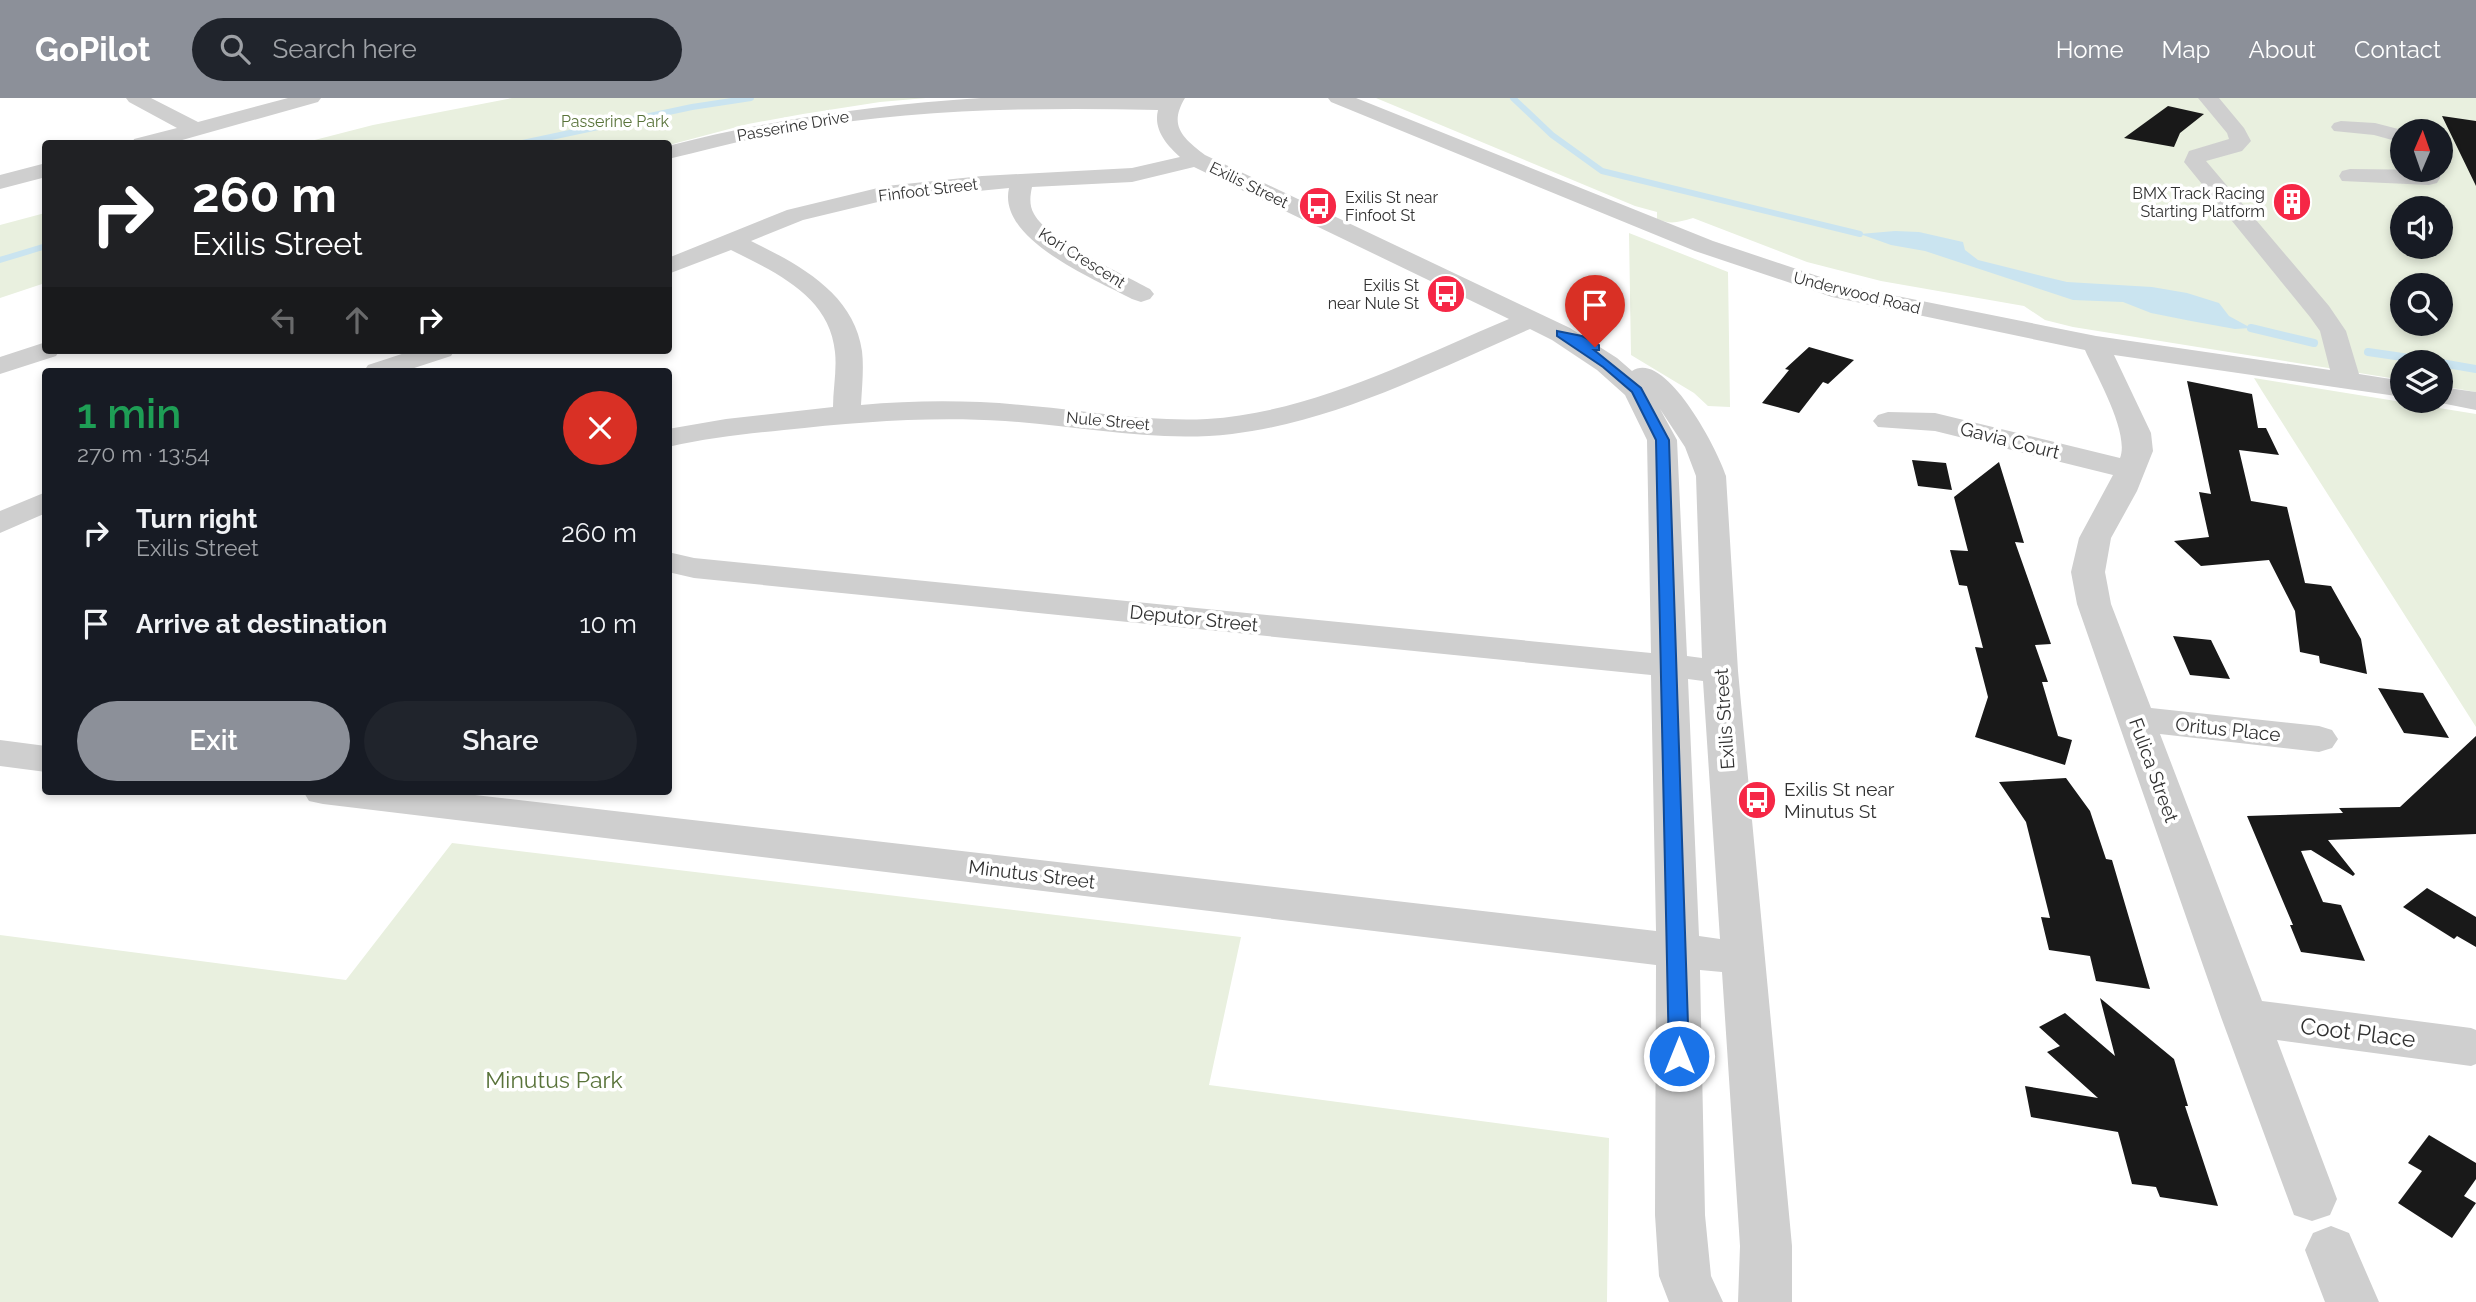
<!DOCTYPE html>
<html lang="en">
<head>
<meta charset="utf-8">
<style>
  :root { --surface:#171b24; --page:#20242c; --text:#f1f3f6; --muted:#9ea1a6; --accent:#8c9099 }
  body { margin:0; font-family:Raleway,sans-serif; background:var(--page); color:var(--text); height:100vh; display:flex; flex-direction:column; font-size:26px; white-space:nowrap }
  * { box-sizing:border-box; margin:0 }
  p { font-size:23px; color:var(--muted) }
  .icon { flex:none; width:38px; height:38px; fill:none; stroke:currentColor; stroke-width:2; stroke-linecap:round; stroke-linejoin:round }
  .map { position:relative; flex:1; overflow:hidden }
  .side { position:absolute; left:42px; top:270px; width:630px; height:427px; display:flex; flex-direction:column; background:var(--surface); border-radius:7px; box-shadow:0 4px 10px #0003 }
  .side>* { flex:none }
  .hud { position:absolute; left:42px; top:42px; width:630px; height:214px; border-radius:7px; box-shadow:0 4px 10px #0003; background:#202124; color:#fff; overflow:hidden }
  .needle { width:46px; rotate:2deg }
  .buttons { position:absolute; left:2390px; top:21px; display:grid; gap:14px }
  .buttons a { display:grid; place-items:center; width:63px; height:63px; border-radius:50%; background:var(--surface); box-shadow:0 4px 10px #0003; font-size:35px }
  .pin { position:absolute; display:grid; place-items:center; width:60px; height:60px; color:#fff; margin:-72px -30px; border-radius:50% 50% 50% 0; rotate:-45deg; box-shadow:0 0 7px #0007 }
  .pin .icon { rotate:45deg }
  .me { position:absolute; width:77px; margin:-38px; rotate:0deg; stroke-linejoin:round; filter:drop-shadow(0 0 5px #0008) }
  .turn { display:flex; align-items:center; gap:24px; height:147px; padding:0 35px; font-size:32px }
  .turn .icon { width:91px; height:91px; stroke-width:2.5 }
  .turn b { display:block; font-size:49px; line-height:60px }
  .lanes { display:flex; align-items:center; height:66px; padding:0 35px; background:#0003; justify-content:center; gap:35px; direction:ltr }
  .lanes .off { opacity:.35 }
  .round { display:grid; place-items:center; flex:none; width:74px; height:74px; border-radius:37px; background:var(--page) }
  .headline { display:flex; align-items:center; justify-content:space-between; height:119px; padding:0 35px }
  h1 { font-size:42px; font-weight:600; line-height:52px; color:#1e9e55 }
  .primary-button { display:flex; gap:14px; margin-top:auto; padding:14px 35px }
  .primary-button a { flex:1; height:80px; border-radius:42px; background:var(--accent); color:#fff; font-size:28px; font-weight:600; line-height:80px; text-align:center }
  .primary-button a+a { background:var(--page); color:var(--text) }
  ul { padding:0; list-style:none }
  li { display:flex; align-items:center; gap:21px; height:91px; padding:0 35px }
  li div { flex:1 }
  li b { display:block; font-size:26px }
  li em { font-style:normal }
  header { display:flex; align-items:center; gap:42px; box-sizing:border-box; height:98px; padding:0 35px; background:var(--accent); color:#fff }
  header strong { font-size:33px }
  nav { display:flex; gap:38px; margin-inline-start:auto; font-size:24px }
  .search { width:490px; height:63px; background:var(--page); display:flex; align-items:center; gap:18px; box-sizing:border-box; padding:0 24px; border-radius:38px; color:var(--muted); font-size:26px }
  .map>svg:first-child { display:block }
  .green { fill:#e9f0df; fill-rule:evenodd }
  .water { fill:#cae4f0 }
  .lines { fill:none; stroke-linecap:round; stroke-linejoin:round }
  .stream-far1 { stroke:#cae4f0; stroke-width:6 }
  .stream { stroke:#cae4f0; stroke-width:8 }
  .building { fill:#191919 }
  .minor { fill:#cfcfcf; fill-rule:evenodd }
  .route { fill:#1a73e8; stroke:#114b97; stroke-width:2 }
  .labels { text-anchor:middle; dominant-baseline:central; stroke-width:7; stroke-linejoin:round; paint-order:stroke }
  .far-park-label { font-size:16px; fill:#59733a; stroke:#fff }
  .far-street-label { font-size:16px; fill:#323232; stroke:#fff }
  .far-poi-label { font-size:16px; fill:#323232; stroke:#fff; text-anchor:end }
  .street-label { font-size:19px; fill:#323232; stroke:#fff }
  .poi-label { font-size:19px; fill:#323232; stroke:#fff; text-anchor:start }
  .near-street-label { font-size:23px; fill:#323232; stroke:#fff }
  .near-park-label { font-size:23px; fill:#59733a; stroke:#fff }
</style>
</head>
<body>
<header>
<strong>GoPilot</strong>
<div class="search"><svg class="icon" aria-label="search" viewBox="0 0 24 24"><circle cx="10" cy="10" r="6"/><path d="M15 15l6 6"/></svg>Search here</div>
<nav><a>Home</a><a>Map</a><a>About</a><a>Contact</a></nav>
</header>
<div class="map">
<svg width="2476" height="1204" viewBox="0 0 2476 1204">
  <rect width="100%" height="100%" fill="#fff"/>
  <path class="green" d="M 512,0 L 926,0 L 880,4 L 803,16 L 748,26 L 669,47 L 303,45 L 373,27 Z
    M 1376,0 L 2476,0 L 2476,294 L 2441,288 L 2441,264 L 2403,264 L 2403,282 L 2073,229 L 2045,222 L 2024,208 L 1881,183 L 1807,164 L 1693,120 C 1679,124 1671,127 1657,121 L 1657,114 L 1635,108 ZM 2403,33 L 2441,33 L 2441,72 L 2403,72 ZM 2403,110 L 2441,110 L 2441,149 L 2403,149 ZM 2403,187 L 2441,187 L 2441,226 L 2403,226 Z
    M 45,115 L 45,185 L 0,200 L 0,127 Z
    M 1629,135 L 1728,174 L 1730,309 L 1708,308 L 1694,295 L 1631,257 Z
    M 2254,280 L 2476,316 L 2476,629 L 2262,293 Z
    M 452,745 L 1241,839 L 1209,987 L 1609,1040 L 1607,1204 L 0,1204 L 0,837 L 346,882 Z"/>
  <path class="water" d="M 1895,133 L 1919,134 L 1963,144 L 1965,152 L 1978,162 L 2046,179 L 2067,184 L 2152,189 L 2187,195 L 2219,205 L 2229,218 L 2251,230 L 2235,231 L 2191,223 L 2151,215 L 2123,204 L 2073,202 L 1925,153 L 1891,147 L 1860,136 Z"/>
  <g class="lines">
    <path class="stream-far1" d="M 1513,0 L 1552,37 L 1602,73 L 1860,136
      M 518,46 L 692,9 L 751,0
      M 0,162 L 46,148"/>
    <path class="stream" d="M 2251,230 L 2314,245
      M 2368,254 L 2437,264
      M 2441,265 L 2476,271"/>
  </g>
  <path class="building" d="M 2168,8 L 2204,16 L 2180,35 L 2174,49 L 2124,40 Z
    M 2442,18 L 2476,23 L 2476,88 Z
    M 1809,249 L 1854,262 L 1828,286 L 1823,284 L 1799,315 L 1762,305 L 1789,272 L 1785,271 Z
    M 2187,283 L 2252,296 L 2258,330 L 2266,330 L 2279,357 L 2239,352 L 2251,403 L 2287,409 L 2305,485 L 2331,488 L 2361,541 L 2367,576 L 2320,565 L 2319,558 L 2300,554 L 2295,513 L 2269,462 L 2201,468 L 2174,443 L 2209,439 L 2199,394 L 2211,396 Z
    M 1912,362 L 1946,365 L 1952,392 L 1918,388 Z
    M 1999,364 L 2024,445 L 2015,444 L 2051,546 L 2035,547 L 2048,584 L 2042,584 L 2058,638 L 2072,642 L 2065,667 L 1975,639 L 1988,599 L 1975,549 L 1983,550 L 1967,488 L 1959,487 L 1950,452 L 1968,453 L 1954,399 Z
    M 2173,538 L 2211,542 L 2230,581 L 2190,577 Z
    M 2378,590 L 2423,595 L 2449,640 L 2404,635 Z
    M 2476,638 L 2476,736 L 2328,742 L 2355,776 L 2353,778 L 2311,752 L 2301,753 L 2323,804 L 2341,807 L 2365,863 L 2301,854 L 2290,827 L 2293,827 L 2247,718 L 2343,715 L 2339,710 L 2400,709 Z
    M 2066,680 L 2090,713 L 2106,761 L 2112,762 L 2150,891 L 2096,883 L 2090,858 L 2049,852 L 2041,819 L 2050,820 L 2026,724 L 1999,684 Z
    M 2427,790 L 2476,819 L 2476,849 L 2457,838 L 2454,841 L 2403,809 Z
    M 2100,900 L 2174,961 L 2188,1008 L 2185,1008 L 2218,1108 L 2160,1099 L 2156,1089 L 2132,1086 L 2118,1034 L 2031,1019 L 2025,988 L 2098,1000 L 2047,954 L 2060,948 L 2039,929 L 2065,915 L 2115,958 Z
    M 2429,1037 L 2476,1065 L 2476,1081 L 2464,1098 L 2476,1105 L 2452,1140 L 2398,1105 L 2422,1073 L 2408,1065 Z"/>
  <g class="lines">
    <path class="minor" d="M 126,0 L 151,0 L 198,24 L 288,0 L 321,0 L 318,4 L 168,46 L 132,46 L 134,41 L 177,30 L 129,4 Z
      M 981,0 L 1185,0 C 1168,28 1183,40 1205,57 L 1570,230 L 1617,260 L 1632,273 C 1665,250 1718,352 1726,378 L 1738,573 L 1792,1148 L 1792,1204 L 1738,1204 L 1740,1148 L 1722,874 L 1700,872 L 1705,1117 L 1711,1178 L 1723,1204 L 1669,1204 L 1659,1178 L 1655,1117 L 1656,867 L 323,706 L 309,703 L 303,693 L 440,693 L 1656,833 L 1651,577 L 694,480 L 668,474 L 668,454 L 694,460 L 1651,555 L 1647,342 L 1625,297 L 1597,272 L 1552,242 L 1530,231 C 1433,273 1337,323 1232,336 C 1156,345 1081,328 1005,323 C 931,318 857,324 784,332 C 745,336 707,340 668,349 L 668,331 L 726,321 L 833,309 C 833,291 837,272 835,254 C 830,198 775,174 731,152 L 668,176 L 668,160 L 787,112 L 886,88 L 982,78 L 1132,70 L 1180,59 C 1167,47 1153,32 1158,12 C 1036,9 914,11 793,32 C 751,40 710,51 668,61 L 668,48 C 772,21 874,7 981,0 ZM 1194,69 L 1509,221 C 1411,262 1314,314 1207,321 C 1148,324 1090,313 1032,308 C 975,302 918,302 861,307 C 862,289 864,270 862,253 C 854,195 798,166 751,143 L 803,122 L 886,102 L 1009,90 C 997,142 1095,181 1132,201 L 1141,204 L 1150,201 L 1154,196 L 1150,191 C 1121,175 1049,143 1034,116 C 1029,108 1030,98 1032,89 L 1132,84 ZM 1660,311 L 1685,349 L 1696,378 L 1702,560 L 1687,558 L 1677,342 ZM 1688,581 L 1703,583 L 1720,841 L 1699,838 Z
      M 1328,0 L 1356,0 L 1713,143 L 1847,188 L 2096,238 L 2330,272 L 2320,233 L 2310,219 L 2184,64 L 2189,53 L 2229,41 L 2227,35 L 2198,0 L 2219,0 L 2244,30 L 2251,43 L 2242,53 L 2206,63 L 2329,208 L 2346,233 L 2359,276 L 2403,283 L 2403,299 L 2114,257 L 2151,335 L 2153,353 L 2137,393 L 2111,440 L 2105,474 L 2111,506 L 2151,610 L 2319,628 L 2332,632 L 2338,641 L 2332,650 L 2319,654 L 2160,636 L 2262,903 L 2471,930 L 2476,932 L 2476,966 L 2471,968 L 2277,942 L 2337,1101 L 2330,1117 L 2312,1123 L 2294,1117 L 2221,919 L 2077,506 L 2071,474 L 2079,440 L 2113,377 L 1935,333 L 1878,329 L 1873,323 L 1878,317 L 1888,314 L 1935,315 L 2120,360 C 2130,335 2096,277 2085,252 L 1832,199 L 1695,153 L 1331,4 Z
      M 2341,23 L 2375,25 L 2406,33 L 2403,33 L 2403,45 L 2374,37 L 2334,33 L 2331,29 L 2334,25 Z
      M 46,65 L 46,79 L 0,91 L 0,77 Z
      M 2350,71 L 2439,72 L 2440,80 L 2437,85 L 2429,87 L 2342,83 L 2339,78 L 2342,73 Z
      M 46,244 L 46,252 L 60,252 L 56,258 L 0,276 L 0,259 Z
      M 414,252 L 455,252 L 451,258 L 405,273 L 364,273 L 368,267 Z
      M 2441,289 L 2476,294 L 2476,312 L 2431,303 L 2441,303 Z
      M 46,394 L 46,415 L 0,435 L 0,413 Z
      M 0,642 L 46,648 L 46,674 L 0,668 Z
      M 2331,1128 L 2349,1135 L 2379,1204 L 2325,1204 L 2305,1152 L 2313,1135 Z"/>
  </g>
  <path class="route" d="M 1557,233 L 1582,238 L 1599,247 L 1599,252 L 1594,252 L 1641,290 L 1669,342 L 1689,958 L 1686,963 L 1679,966 L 1671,963 L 1669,958 L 1656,342 L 1632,294 L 1603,269 L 1557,238 Z"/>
  <defs>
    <g id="building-disc" transform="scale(2.0125)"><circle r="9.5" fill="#f62746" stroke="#fff"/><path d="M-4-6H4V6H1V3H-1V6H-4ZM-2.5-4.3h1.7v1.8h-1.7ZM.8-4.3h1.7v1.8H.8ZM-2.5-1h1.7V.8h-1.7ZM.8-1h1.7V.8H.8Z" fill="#fff"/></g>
    <g id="bus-disc" transform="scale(2.0125)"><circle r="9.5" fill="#f62746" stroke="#fff"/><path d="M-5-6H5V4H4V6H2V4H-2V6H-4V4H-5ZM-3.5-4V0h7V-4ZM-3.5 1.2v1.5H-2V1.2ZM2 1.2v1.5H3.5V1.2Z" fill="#fff"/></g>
  </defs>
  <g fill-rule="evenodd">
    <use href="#building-disc" x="2292" y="104"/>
    <use href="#bus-disc" x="1318" y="108"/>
    <use href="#bus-disc" x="1446" y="196"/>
    <use href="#bus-disc" x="1757" y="702"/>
  </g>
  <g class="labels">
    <g class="far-park-label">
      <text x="615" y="23">Passerine Park</text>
    </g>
    <g class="far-street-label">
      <text transform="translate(793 28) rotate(-10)">Passerine Drive</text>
      <text transform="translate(1249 87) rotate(26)">Exilis Street</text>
      <text transform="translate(928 92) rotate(-7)">Finfoot Street</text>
      <text transform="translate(1082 160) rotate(32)">Kori Crescent</text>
      <text transform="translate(1857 195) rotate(14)">Underwood Road</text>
      <text transform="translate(1108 323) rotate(5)">Nule Street</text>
    </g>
    <g class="far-poi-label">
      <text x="2265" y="95">BMX Track Racing<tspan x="2265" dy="18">Starting Platform</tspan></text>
      <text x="1345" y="99" text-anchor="start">Exilis St near<tspan x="1345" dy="18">Finfoot St</tspan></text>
      <text x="1419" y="187">Exilis St<tspan x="1419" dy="18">near Nule St</tspan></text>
    </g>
    <g class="street-label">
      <text transform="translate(2010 342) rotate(14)">Gavia Court</text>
      <text transform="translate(1194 520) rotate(6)">Deputor Street</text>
      <text transform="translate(1724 621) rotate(-94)">Exilis Street</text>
      <text transform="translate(2228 631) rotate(6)">Oritus Place</text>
      <text transform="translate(2154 672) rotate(70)">Fulica Street</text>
      <text transform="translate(1032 776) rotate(7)">Minutus Street</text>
    </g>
    <g class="poi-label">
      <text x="1784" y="691">Exilis St near<tspan x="1784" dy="22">Minutus St</tspan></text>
    </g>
    <g class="near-street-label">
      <text transform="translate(2358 934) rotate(7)">Coot Place</text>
    </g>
    <g class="near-park-label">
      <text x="554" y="981">Minutus Park</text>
    </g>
  </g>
</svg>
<div class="buttons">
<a><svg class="needle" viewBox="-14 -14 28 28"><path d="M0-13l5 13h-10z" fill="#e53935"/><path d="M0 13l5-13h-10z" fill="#9ea1a6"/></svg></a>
<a><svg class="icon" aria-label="sound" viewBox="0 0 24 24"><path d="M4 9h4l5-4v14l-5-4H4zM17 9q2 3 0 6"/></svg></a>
<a><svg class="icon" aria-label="search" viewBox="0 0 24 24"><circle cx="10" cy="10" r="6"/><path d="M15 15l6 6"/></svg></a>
<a><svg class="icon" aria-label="layers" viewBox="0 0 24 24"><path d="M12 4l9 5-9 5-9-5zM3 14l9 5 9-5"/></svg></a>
</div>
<div class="pin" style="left:1595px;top:249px;background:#d93025"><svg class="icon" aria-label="arrive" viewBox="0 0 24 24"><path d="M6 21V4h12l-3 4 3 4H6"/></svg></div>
<svg class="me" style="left:1679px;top:958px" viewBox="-20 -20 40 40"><circle r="17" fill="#1a73e8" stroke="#fff" stroke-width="3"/><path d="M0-11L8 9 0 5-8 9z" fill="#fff"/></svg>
<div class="hud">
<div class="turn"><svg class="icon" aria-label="right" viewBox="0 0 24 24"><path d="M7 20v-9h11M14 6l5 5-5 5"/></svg><div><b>260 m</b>Exilis Street</div></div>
<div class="lanes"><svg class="icon off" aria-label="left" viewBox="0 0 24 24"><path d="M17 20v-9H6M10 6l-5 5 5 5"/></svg><svg class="icon off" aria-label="ahead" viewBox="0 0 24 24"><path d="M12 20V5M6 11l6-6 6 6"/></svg><svg class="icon" aria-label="right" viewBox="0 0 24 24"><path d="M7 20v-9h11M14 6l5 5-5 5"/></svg></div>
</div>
<section class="side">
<div class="headline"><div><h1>1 min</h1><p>270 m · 13:54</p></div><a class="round" style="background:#d93025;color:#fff"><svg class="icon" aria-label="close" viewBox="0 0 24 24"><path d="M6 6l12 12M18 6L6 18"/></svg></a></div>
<ul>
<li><svg class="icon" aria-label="right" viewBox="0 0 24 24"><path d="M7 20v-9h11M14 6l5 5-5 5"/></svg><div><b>Turn right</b><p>Exilis Street</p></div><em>260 m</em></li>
<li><svg class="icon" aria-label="arrive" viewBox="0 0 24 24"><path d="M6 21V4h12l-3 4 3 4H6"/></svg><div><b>Arrive at destination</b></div><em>10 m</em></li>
</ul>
<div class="primary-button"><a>Exit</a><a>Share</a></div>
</section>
</div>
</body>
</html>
